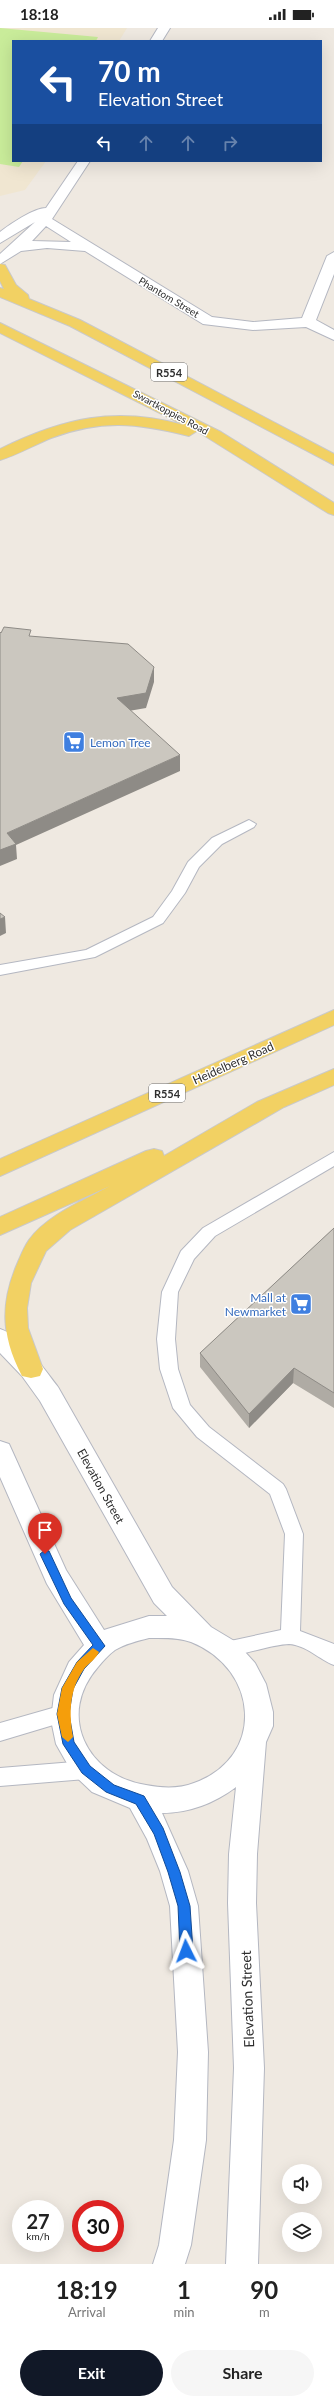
<!DOCTYPE html>
<html lang="en">
<head>
<meta charset="utf-8">
<style>
  :root { --surface:#fff; --page:#f6f6f6; --text:#222; --muted:#767676; --accent:#111827 }
  body { margin:0; font-family:Lato,sans-serif; background:var(--page); color:var(--text); height:100vh; display:flex; flex-direction:column; font-size:15px; white-space:nowrap }
  * { box-sizing:border-box; margin:0 }
  p { font-size:13px; color:var(--muted) }
  .icon { flex:none; width:22px; height:22px; fill:none; stroke:currentColor; stroke-width:2; stroke-linecap:round; stroke-linejoin:round }
  .map { position:relative; height:2236px; overflow:hidden }
  .panel { display:flex; flex-direction:column; background:var(--surface); flex:1 }
  .panel>* { flex:none }
  .banner { position:absolute; left:12px; top:12px; width:310px; height:122px; border-radius:0px; box-shadow:0 4px 16px #0002; background:#1a4fa0; color:#fff; overflow:hidden }
  .controls { position:absolute; left:282px; top:2136px; display:grid; gap:8px }
  .controls a { display:grid; place-items:center; width:40px; height:40px; border-radius:50%; background:var(--surface); box-shadow:0 4px 16px #0002; font-size:20px }
  .speed { position:absolute; left:12px; top:2172px; display:flex; gap:8px; font-size:20px; font-weight:700; text-align:center }
  .speed>* { display:grid; place-content:center; width:52px; height:52px; border-radius:50%; background:var(--surface); box-shadow:0 4px 16px #0002; line-height:1 }
  .speed small { font-size:10px; font-weight:400 }
  .speed .limit { border:6px solid #d22; background:#fff; color:#111 }
  .pin { position:absolute; display:grid; place-items:center; width:34px; height:34px; color:#fff; margin:-41px -17px; border-radius:50% 50% 50% 0; rotate:-45deg; box-shadow:0 0 4px #0007 }
  .pin .icon { rotate:45deg }
  .me { position:absolute; width:44px; margin:-22px; rotate:357deg; stroke-linejoin:round; filter:drop-shadow(0 0 3px #0008) }
  .turn { display:flex; align-items:center; gap:14px; height:84px; padding:0 20px; font-size:18px }
  .turn .icon { width:52px; height:52px; stroke-width:2.5 }
  .turn b { display:block; font-size:28px; line-height:34px }
  .lanes { display:flex; align-items:center; height:38px; padding:0 20px; background:#0003; justify-content:center; gap:20px; direction:ltr }
  .lanes .off { opacity:.35 }
  .eta { display:flex; justify-content:space-evenly; align-items:center; height:68px; text-align:center }
  .eta b { font-size:24px; font-weight:700; line-height:28px }
  .action { display:flex; gap:8px; margin-top:auto; padding:8px 20px }
  .action a { flex:1; height:46px; border-radius:24px; background:var(--accent); color:#fff; font-size:16px; font-weight:700; line-height:46px; text-align:center }
  .action a+a { background:var(--page); color:var(--text) }
  .status { display:flex; justify-content:space-between; align-items:center; height:28px; padding:0 20px; background:var(--surface); direction:ltr }
  .status svg { height:11px; fill:currentColor }
  .map>svg:first-child { display:block }
  .education { fill:#f0e6d1 }
  .pitch { fill:#c9ec9a }
  .lines { fill:none; stroke-linecap:round; stroke-linejoin:round }
  .lane-casing { stroke:#b4b7c1; stroke-width:2 }
  .street-casing { stroke:#b4b7c1; stroke-width:2 }
  .primary-casing { stroke:#c9c9c9; stroke-width:2 }
  .lane { fill:#fff; fill-rule:evenodd }
  .street { fill:#fff; fill-rule:evenodd }
  .primary { fill:#f2d163; fill-rule:evenodd }
  .wall { fill:#afaba4 }
  .shaded-wall { fill:#8e8b86 }
  .building { fill:#cbc7bf; stroke:#8e8b86 }
  .route { fill:#1a73e8; stroke:#114b97 }
  .slow { fill:#f59e0b }
  .labels { text-anchor:middle; dominant-baseline:central; stroke-width:3; stroke-linejoin:round; paint-order:stroke }
  .far-street-label { font-size:10px; fill:#2e2e2e; stroke:#fff }
  .shield { fill:#fff; stroke:#6d6d6d; stroke-width:1 }
  .shield-label { font-size:11px; font-weight:bold; fill:#2e2e2e }
  .shop-label { font-size:12px; fill:#366cbe; stroke:#fff; text-anchor:start }
  .street-label { font-size:12px; fill:#2e2e2e; stroke:#fff }
  .near-street-label { font-size:14px; fill:#2e2e2e; stroke:#fff }
</style>
</head>
<body>
<div class="status"><b>18:18</b><svg viewBox="0 0 49 12"><path d="M0 12V9h3v3zM5 12V6h3v6zM10 12V3h3v9zM15 12V0h3v12zM26 1h20v11H26zM47 4h2v5h-2z"/></svg></div>
<div class="map">
<svg width="334" height="2236" viewBox="0 0 334 2236">
  <rect width="100%" height="100%" fill="#efe9e1"/>
  <path class="education" d="M 0,0 L 127,0 L 119,13 L 13,13 L 13,133 L 46,133 L 25,162 L 0,168 Z"/>
  <path class="pitch" d="M 0,0 L 98,9 L 96,13 L 13,13 L 13,133 L 23,133 L 19,139 L 0,136 Z"/>
  <g class="lines">
    <g class="lane-casing">
      <path id="lane" d="M 249,792 L 256,796 L 254,799 L 222,816 L 199,839 L 185,865 L 163,895 L 95,929 L 0,947 L 0,937 L 86,922 L 153,889 L 172,863 L 188,834 L 212,810 Z
        M 334,1124 L 334,1138 L 215,1208 L 194,1231 L 178,1264 L 175,1311 L 178,1341 L 190,1377 L 209,1399 L 283,1456 L 286,1461 L 303,1506 L 300,1603 L 334,1616 L 334,1637 C 320,1632 306,1617 289,1616 C 277,1616 242,1626 228,1629 L 221,1627 L 218,1621 L 221,1615 L 281,1602 L 285,1506 L 270,1466 L 197,1409 L 173,1380 L 160,1341 L 157,1311 L 162,1264 L 181,1223 L 203,1200 Z
        M 63,1677 L 70,1680 L 73,1686 L 70,1692 L 0,1713 L 0,1695 Z
        M 86,1733 L 93,1736 L 96,1742 L 93,1748 L 86,1751 L 0,1758 L 0,1740 Z"/>
    </g>
    <g class="street-casing">
      <path id="street" d="M 158,0 L 170,0 L 162,13 L 150,13 Z
        M 78,133 L 90,133 L 52,191 L 212,289 L 253,294 L 302,290 L 327,228 L 334,224 L 334,246 L 316,292 L 334,302 L 334,312 L 306,299 L 253,302 L 203,296 L 85,223 L 47,220 L 21,223 L 0,236 L 0,226 L 35,194 L 0,215 L 0,204 C 10,196 34,180 46,180 ZM 46,198 L 71,214 L 32,213 Z
        M 0,1301 C 22,1308 44,1341 58,1359 L 172,1559 L 211,1599 L 236,1614 L 255,1635 L 266,1656 L 273,1684 L 273,1698 L 266,1714 L 257,1826 L 256,1875 L 264,2040 L 258,2236 L 226,2236 L 234,2040 L 228,1875 L 229,1826 L 236,1759 C 215,1775 189,1785 162,1785 L 188,1843 L 198,1878 L 208,2024 L 206,2112 L 191,2217 L 185,2236 L 153,2236 L 159,2217 L 174,2112 L 178,2024 L 170,1878 L 160,1843 L 147,1811 L 130,1780 L 92,1764 L 73,1746 L 56,1716 L 51,1692 L 54,1667 L 69,1634 L 84,1617 L 47,1556 L 0,1449 L 0,1413 L 9,1416 L 66,1542 L 104,1602 L 149,1588 L 167,1588 L 154,1575 L 40,1373 L 22,1348 L 0,1325 ZM 149,1610 C 162,1610 178,1609 191,1614 C 259,1641 266,1729 194,1755 C 179,1761 161,1760 146,1757 C 87,1748 56,1687 98,1639 C 103,1633 108,1627 115,1622 C 125,1616 137,1613 149,1610 Z"/>
    </g>
    <g class="primary-casing">
      <path id="primary" d="M 0,236 L 5,237 L 16,257 L 28,267 L 29,271 L 80,292 L 334,426 L 334,437 L 70,298 L 0,269 L 0,260 L 4,261 L 0,253 Z
        M 0,295 L 221,404 L 334,475 L 334,487 L 328,485 L 197,403 L 189,408 C 137,395 102,391 51,410 C 34,417 17,427 0,432 L 0,421 C 63,390 115,378 184,397 L 0,305 Z
        M 334,982 L 334,997 L 0,1148 L 0,1131 Z
        M 334,1041 L 334,1057 L 284,1079 L 70,1202 L 46,1223 L 31,1255 L 27,1280 L 28,1300 L 43,1341 L 40,1348 L 31,1350 L 22,1348 C 1,1308 0,1275 18,1234 C 21,1227 24,1219 29,1212 C 47,1187 83,1173 110,1158 L 0,1207 L 0,1189 L 146,1123 L 154,1121 L 162,1123 L 164,1128 L 257,1074 Z"/>
    </g>
    <use href="#lane" class="lane"/>
    <use href="#street" class="street"/>
    <use href="#primary" class="primary"/>
  </g>
  <path class="wall" d="M 334,1200 L 334,1380 L 293,1355 L 249,1400 L 200,1339 L 200,1325 Z"/>
  <path class="shaded-wall" d="M 154,639 L 154,654 L 146,680 L 117,685 L 117,670 Z
    M 180,727 L 180,743 L 16,817 L 17,831 L 0,838 L 0,822 L 7,805 Z
    M 5,889 L 6,905 L 0,908 L 0,891 Z
    M 294,1340 L 293,1355 L 249,1400 L 249,1386 Z"/>
  <path class="building" d="M 4,599 L 31,602 L 29,608 L 128,616 L 154,639 L 146,665 L 117,670 L 180,727 L 7,805 L 16,816 L 0,822 L 0,604 L 1,605 Z
    M 0,885 L 5,889 L 0,891 Z
    M 334,1200 L 334,1365 L 294,1340 L 249,1386 L 200,1325 Z"/>
  <path class="route" d="M 45,1522 L 49,1523 L 71,1570 L 105,1618 L 84,1641 L 73,1661 L 69,1686 L 74,1714 L 90,1738 L 114,1757 L 144,1768 L 163,1800 L 180,1844 L 190,1878 L 193,1923 L 191,1927 L 186,1929 L 182,1927 L 180,1923 L 178,1878 L 168,1844 L 154,1806 L 136,1776 L 106,1764 L 82,1745 L 63,1716 L 57,1686 L 62,1660 L 77,1634 L 93,1617 L 64,1576 L 40,1526 Z"/>
  <path class="slow" d="M 93,1620 L 99,1624 C 96,1631 89,1635 84,1641 C 69,1662 69,1685 73,1709 L 68,1714 L 62,1709 L 57,1686 L 62,1660 L 77,1634 Z"/>
  <defs>
    <g id="supermarket-square" transform="scale(1.15)"><rect x="-9" y="-9" width="18" height="18" rx="4" fill="#3f7fe0" stroke="#fff"/><path d="M-6-5.5h2.5l.6 2H6L4.5 2H-2.5L-4.4-4H-6ZM-1.5 3.2a1.3 1.3 0 1 0 .1 0ZM3 3.2a1.3 1.3 0 1 0 .1 0Z" fill="#fff"/></g>
  </defs>
  <g fill-rule="evenodd">
    <use href="#supermarket-square" x="74" y="714"/>
    <use href="#supermarket-square" x="301" y="1276"/>
  </g>
  <g class="labels">
    <g class="far-street-label">
      <text transform="translate(169 269) rotate(31)">Phantom Street</text>
      <text transform="translate(171 384) rotate(28)">Swartkoppies Road</text>
    </g>
    <g class="shield">
      <rect x="151" y="335" width="36" height="18" rx="3"/>
      <rect x="149" y="1056" width="36" height="18" rx="3"/>
    </g>
    <g class="shield-label">
      <text x="169" y="344">R554</text>
      <text x="167" y="1065">R554</text>
    </g>
    <g class="shop-label">
      <text x="90" y="714">Lemon Tree</text>
      <text x="286" y="1269" text-anchor="end">Mall at<tspan x="286" dy="14">Newmarket</tspan></text>
    </g>
    <g class="street-label">
      <text transform="translate(233 1035) rotate(-24)">Heidelberg Road</text>
      <text transform="translate(101 1458) rotate(61)">Elevation Street</text>
    </g>
    <g class="near-street-label">
      <text transform="translate(247 1971) rotate(-92)">Elevation Street</text>
    </g>
  </g>
</svg>
<div class="controls">
<a><svg class="icon" aria-label="sound" viewBox="0 0 24 24"><path d="M4 9h4l5-4v14l-5-4H4zM17 9q2 3 0 6"/></svg></a>
<a><svg class="icon" aria-label="layers" viewBox="0 0 24 24"><path d="M12 4l9 5-9 5-9-5zM3 14l9 5 9-5"/></svg></a>
</div>
<div class="speed"><div>27<small>km/h</small></div><div class="limit">30</div></div>
<div class="pin" style="left:45px;top:1526px;background:#d93025"><svg class="icon" aria-label="arrive" viewBox="0 0 24 24"><path d="M6 21V4h12l-3 4 3 4H6"/></svg></div>
<svg class="me" style="left:186px;top:1923px" viewBox="-20 -20 40 40"><path d="M0-17L14 15 0 8-14 15z" fill="#1a73e8" stroke="#fff" stroke-width="4"/></svg>
<div class="banner">
<div class="turn"><svg class="icon" aria-label="left" viewBox="0 0 24 24"><path d="M17 20v-9H6M10 6l-5 5 5 5"/></svg><div><b>70 m</b>Elevation Street</div></div>
<div class="lanes"><svg class="icon" aria-label="left" viewBox="0 0 24 24"><path d="M17 20v-9H6M10 6l-5 5 5 5"/></svg><svg class="icon off" aria-label="ahead" viewBox="0 0 24 24"><path d="M12 20V5M6 11l6-6 6 6"/></svg><svg class="icon off" aria-label="ahead" viewBox="0 0 24 24"><path d="M12 20V5M6 11l6-6 6 6"/></svg><svg class="icon off" aria-label="right" viewBox="0 0 24 24"><path d="M7 20v-9h11M14 6l5 5-5 5"/></svg></div>
</div>
</div>
<section class="panel">
<div class="eta">
<div><b>18:19</b><p>Arrival</p></div>
<div><b>1</b><p>min</p></div>
<div><b>90</b><p>m</p></div>
</div>
<div class="action"><a>Exit</a><a>Share</a></div>
</section>
</body>
</html>
